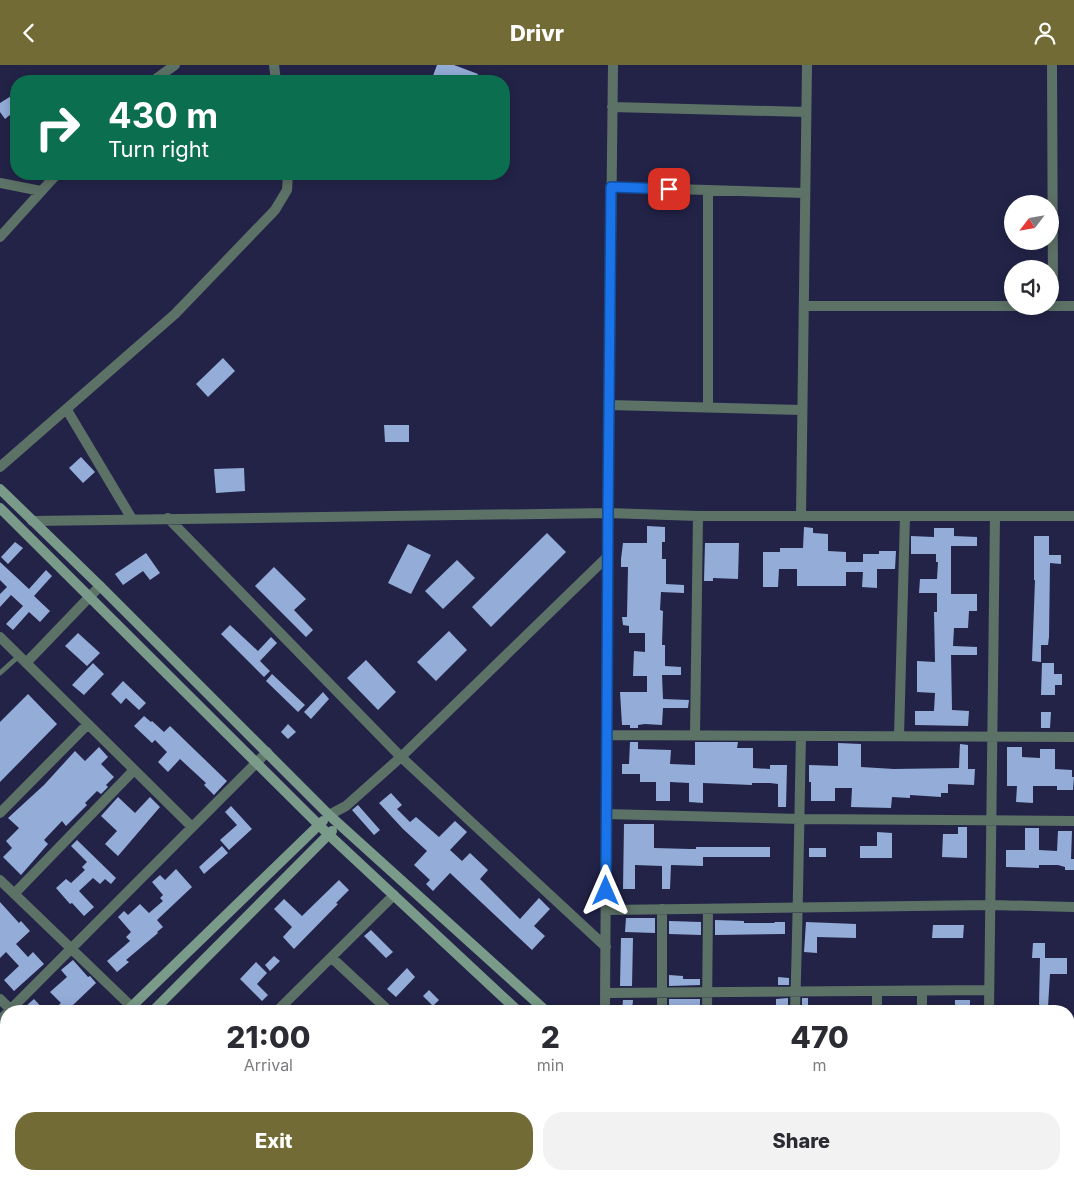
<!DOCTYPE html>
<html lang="en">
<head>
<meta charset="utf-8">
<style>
  :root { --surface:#fff; --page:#f2f2f3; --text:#2b2b33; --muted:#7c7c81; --accent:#736b35 }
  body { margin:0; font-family:Inter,sans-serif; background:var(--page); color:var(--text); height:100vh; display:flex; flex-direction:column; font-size:19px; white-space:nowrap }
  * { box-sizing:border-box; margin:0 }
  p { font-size:16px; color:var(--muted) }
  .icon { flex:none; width:28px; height:28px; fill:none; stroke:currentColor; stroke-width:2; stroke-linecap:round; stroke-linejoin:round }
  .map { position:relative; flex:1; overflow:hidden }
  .details { position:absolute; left:0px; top:940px; width:1075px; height:175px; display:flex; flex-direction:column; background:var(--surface); border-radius:20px 20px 0 0; box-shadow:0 2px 12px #0003 }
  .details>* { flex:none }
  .hud { position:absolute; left:10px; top:10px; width:500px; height:105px; border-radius:20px; box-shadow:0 2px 12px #0003; background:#0b6e4f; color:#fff; overflow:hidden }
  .needle { width:32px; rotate:239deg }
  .controls { position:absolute; left:1004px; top:130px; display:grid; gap:10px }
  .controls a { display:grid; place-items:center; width:55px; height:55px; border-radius:50%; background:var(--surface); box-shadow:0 2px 12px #0003; font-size:25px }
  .pin { position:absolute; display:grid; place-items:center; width:42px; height:42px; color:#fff; margin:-21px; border-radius:10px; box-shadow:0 2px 8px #0006 }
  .me { position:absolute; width:55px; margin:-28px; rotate:0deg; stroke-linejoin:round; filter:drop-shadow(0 0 4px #0008) }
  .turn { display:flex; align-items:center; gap:18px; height:105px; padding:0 15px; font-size:22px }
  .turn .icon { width:65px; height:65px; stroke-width:2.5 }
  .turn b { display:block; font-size:35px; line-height:42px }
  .eta { display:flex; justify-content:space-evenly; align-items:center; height:85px; text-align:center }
  .eta b { font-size:30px; font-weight:800; line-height:35px }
  .button { display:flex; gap:10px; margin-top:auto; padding:10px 15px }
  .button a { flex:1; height:58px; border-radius:20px; background:var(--accent); color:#fff; font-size:20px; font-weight:800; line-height:58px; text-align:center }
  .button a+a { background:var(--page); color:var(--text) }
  header { display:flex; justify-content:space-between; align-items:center; height:65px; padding:0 15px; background:var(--accent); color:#fff; font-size:22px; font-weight:800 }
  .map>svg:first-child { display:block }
  .building { fill:#94add8 }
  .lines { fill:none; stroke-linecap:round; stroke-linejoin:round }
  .lane { stroke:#5d7266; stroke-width:5 }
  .street { stroke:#5d7266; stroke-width:10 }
  .secondary { stroke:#7a9b89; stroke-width:10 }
  .route-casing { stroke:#114b97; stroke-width:12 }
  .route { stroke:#1a73e8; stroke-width:9 }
</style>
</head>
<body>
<header><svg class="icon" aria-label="back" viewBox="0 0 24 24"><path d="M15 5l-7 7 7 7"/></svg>Drivr<svg class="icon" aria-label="person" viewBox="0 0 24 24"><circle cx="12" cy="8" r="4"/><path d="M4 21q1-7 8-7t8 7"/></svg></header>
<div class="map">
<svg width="1074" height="1115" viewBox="0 0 1074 1115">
  <rect width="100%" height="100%" fill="#232348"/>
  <path class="building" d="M 437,0 L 454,0 L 478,9 L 475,16 L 431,16 Z
    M 16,28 L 16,45 L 5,54 L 0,47 L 0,38 Z
    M 223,293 L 235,306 L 208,332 L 196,319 Z
    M 384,360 L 409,360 L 409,377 L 385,377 Z
    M 81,392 L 95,407 L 83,418 L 69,403 Z
    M 244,403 L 245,426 L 216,428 L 214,404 Z
    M 647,461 L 665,462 L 665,477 L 662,477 L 662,494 L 666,494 L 666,519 L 684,520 L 684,528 L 661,527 L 660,545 L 663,546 L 662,580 L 665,580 L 665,601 L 681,602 L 681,610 L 662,610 L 663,634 L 689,635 L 688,643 L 663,643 L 662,660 L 645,659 L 638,660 L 638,663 L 630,663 L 630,660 L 622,660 L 620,627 L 647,627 L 647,611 L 633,611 L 634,586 L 645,587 L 645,568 L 629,568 L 629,561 L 623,560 L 622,552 L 627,552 L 628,502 L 621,502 L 621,494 L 623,478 L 647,478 Z
    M 804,462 L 813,463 L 813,468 L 828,469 L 828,486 L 846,487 L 846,497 L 863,497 L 863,489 L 879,489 L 879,486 L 896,486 L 895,504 L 877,504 L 877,523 L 862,522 L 863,507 L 846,507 L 846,521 L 797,521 L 797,504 L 779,504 L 778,522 L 763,522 L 763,487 L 780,487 L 780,483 L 803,483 Z
    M 934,463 L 954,463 L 954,471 L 977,472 L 977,481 L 951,481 L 951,529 L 977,529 L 977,546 L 969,546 L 968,563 L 954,563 L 953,581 L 977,582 L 977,590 L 951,590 L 952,645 L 969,646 L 968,661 L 915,660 L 915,646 L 934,646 L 935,628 L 917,627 L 917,596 L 935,597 L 934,547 L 937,547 L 937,528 L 919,528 L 920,514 L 937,514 L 938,497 L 936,497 L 936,489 L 911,489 L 911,471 L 934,472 Z
    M 547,468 L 566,487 L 491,562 L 472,542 Z
    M 1034,471 L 1049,471 L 1049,490 L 1061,490 L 1061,499 L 1050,498 L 1049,572 L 1048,580 L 1041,580 L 1041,597 L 1032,596 L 1035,515 L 1034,515 Z
    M 15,477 L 23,483 L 8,499 L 1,492 Z
    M 705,478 L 739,478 L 738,514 L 713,513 L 713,516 L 704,516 Z
    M 408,479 L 431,490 L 411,529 L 388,518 Z
    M 146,488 L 160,508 L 150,515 L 143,506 L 123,520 L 115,509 Z
    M 457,495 L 475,513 L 443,544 L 425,526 Z
    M 0,497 L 29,524 L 46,505 L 52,511 L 34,531 L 50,546 L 40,557 L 29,547 L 13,565 L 6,559 L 23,541 L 11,530 L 0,542 L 0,529 L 7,522 L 0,515 Z
    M 274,502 L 306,534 L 294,545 L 313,565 L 306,572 L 255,521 Z
    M 230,560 L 258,586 L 271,572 L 277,578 L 260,596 L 270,606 L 264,612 L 221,569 Z
    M 449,566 L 467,585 L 436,616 L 417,597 Z
    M 78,568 L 100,588 L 87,601 L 65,581 Z
    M 366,595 L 396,627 L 378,645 L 347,613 Z
    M 93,598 L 104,609 L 84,630 L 72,620 Z
    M 1042,598 L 1054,598 L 1054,609 L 1062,609 L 1062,620 L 1055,620 L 1055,630 L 1041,630 Z
    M 272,609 L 305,640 L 298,647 L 266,616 Z
    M 123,616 L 146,638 L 139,645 L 126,633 L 121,639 L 111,629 Z
    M 323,627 L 329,634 L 311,654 L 304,647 Z
    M 28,629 L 57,659 L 0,717 L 0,657 Z
    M 1041,647 L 1051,647 L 1050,663 L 1041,663 Z
    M 144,651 L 151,657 L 152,656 L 164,667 L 170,661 L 227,716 L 214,730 L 204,720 L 206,718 L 180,694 L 168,707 L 158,697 L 167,687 L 155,675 L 152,678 L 134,661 Z
    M 288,659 L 296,667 L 288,674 L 281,667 Z
    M 630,677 L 638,677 L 638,684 L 671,685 L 670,699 L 695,700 L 695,677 L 738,677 L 737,683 L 753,683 L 753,703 L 770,704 L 770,700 L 787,700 L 786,742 L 778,742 L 778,719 L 770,718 L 752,718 L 752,720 L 703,718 L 703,738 L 689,737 L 689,718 L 670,717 L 670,736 L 656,736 L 656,717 L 640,717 L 640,709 L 622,709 L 622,699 L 629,699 Z
    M 838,678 L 861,679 L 861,702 L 894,704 L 959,703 L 960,679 L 968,680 L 968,704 L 975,704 L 974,720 L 948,719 L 948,728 L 941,728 L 941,732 L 910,730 L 910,733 L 892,732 L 891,743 L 851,742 L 852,723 L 835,723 L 835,736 L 811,736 L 811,717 L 809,717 L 809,700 L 838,701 Z
    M 99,682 L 108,692 L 101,699 L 114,712 L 106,720 L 108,722 L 101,729 L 97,726 L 85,738 L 87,740 L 66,761 L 62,756 L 44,775 L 48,779 L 21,810 L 3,792 L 12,783 L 6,776 L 19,763 L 8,753 L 44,720 L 75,686 L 85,696 Z
    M 1007,682 L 1022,682 L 1022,692 L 1040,693 L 1040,684 L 1055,684 L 1055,704 L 1072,705 L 1072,712 L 1074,712 L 1073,725 L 1057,725 L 1057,721 L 1033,721 L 1033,738 L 1016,737 L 1017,721 L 1007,721 Z
    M 391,728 L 402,740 L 397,744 L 410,757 L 416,752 L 439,772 L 455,756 L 467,767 L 450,785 L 462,796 L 470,788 L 488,805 L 480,814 L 520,854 L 539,833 L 550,844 L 534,861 L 545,871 L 532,885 L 450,808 L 433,826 L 426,819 L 430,815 L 414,800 L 427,786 L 403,764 L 379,738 Z
    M 118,732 L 135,748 L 150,732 L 160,742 L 118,791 L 105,779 L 117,766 L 101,751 Z
    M 358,740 L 380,765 L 374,770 L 352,745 Z
    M 231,741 L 252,764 L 229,785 L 220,775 L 237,760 L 225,747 Z
    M 624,759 L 654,759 L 654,783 L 690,784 L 696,784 L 696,782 L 770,782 L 770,792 L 703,792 L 703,801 L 671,800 L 670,824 L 662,824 L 662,801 L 635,800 L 635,824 L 623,824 Z
    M 958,762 L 967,762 L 967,793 L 942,792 L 943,769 L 958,769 Z
    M 1025,763 L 1039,763 L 1039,785 L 1057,786 L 1058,766 L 1072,766 L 1071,794 L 1074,794 L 1074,805 L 1065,805 L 1065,802 L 1058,800 L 1039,800 L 1039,803 L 1006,802 L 1006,785 L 1025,785 Z
    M 877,767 L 892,768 L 892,793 L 860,793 L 860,781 L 877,781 Z
    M 77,775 L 116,813 L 111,819 L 105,814 L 100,819 L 93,813 L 79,826 L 94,842 L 84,851 L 72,838 L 70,839 L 56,823 L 66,814 L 71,818 L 85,805 L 82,802 L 87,797 L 71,781 Z
    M 222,781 L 228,788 L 204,809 L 199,802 Z
    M 809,783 L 826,783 L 826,792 L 809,792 Z
    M 176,804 L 192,822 L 157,855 L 163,862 L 157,867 L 158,868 L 126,895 L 129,897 L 117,907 L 107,896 L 130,876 L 126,872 L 131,867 L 118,852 L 124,846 L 128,850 L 140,839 L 149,848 L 163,836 L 160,833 L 163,830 L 152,817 L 160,810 L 165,815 Z
    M 339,815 L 349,825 L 336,838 L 338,839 L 294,884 L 283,872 L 292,862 L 274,844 L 284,834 L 302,851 Z
    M 0,837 L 19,858 L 21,856 L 30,866 L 16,879 L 28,892 L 33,887 L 44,899 L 14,926 L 4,915 L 19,901 L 6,887 L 0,893 Z
    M 626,853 L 655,853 L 655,868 L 625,867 Z
    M 715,855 L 744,856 L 744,858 L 774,858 L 775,857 L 785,857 L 785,869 L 715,870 Z
    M 669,856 L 701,857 L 701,870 L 669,869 Z
    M 806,857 L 856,859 L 856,873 L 817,872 L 817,888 L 804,887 Z
    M 933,860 L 964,860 L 963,873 L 932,873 Z
    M 371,865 L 393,887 L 386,893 L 364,871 Z
    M 621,873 L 633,873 L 632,921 L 620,921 Z
    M 1033,878 L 1045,878 L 1045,893 L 1067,893 L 1067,909 L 1050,909 L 1048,942 L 1039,941 L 1040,893 L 1032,893 Z
    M 274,891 L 280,896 L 270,906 L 265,900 Z
    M 73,895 L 88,912 L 90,911 L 96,918 L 72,941 L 78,946 L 52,946 L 61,938 L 50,927 L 67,912 L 61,905 Z
    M 256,897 L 267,908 L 257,919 L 268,930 L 262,936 L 240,914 Z
    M 407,903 L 415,912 L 396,932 L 387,924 Z
    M 669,910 L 683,911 L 683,914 L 700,914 L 700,920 L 669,921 Z
    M 778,912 L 789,913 L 789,920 L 778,920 Z
    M 429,925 L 439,935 L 433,941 L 423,931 Z
    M 788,933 L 788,942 L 776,942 L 776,934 Z
    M 802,933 L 808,933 L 808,943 L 802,943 Z
    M 34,934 L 45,946 L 31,946 L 26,941 Z
    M 669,934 L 700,934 L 700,942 L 682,942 L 682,946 L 669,946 Z
    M 623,935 L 633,935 L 632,946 L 622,946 Z
    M 955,935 L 970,935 L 970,946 L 955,946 Z"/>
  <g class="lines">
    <path class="lane" d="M 0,608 L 19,591"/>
    <path class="street" d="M 274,0 L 276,16
      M 153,16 L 175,0
      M 612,42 L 806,47
      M 0,118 L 41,126
      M 611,122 L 805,128
      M 708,125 L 708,342
      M 0,172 L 57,109
      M 1050,235 L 1053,230 L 1052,0
      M 804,241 L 1046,241
      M 1050,241 L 1074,241
      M 609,340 L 802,345
      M 67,345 L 132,454
      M 0,402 L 175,249 L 275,145 L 287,125 L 288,109
      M 801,451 L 807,0
      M 168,453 L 401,692 L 606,882
      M 32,456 L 608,448 L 698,451 L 1074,451
      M 0,572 L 192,762
      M 26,598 L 100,521
      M 607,670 L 1074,672
      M 695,670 L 698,451
      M 899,671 L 905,451
      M 0,748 L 88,659
      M 606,749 L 800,754 L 1074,756
      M 329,750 L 346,741 L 401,692 L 607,492
      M 0,815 L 136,946
      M 14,829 L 134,705
      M 662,844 L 662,946
      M 606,845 L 991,840 L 1074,842
      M 332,893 L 389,946
      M 605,928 L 989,925
      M 0,934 L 11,945
      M 279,944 L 316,946
      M 9,946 L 267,687
      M 277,946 L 394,830
      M 605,946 L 608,448 L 613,0
      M 707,946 L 708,844
      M 795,946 C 798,854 799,763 801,671
      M 877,946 L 877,926
      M 922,946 L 922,926
      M 989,946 L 995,451
      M 0,955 L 6,949
      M 1069,1032 L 1074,1032
      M 0,1047 L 6,1053
      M 9,1109 L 16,1115
      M 504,1109 L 504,1115
      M 647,1109 L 663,1113 L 846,1115
      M 105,1111 L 186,1113 L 261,1112 L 408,1115
      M 875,1115 L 876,1109
      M 986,1115 L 986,1109"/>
    <path class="secondary" d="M 0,424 L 100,521 L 329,750 L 546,946
      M 0,443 L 328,769 L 518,946
      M 127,946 L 323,756
      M 153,946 L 332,766
      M 0,1073 L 6,1067
      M 0,1098 L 6,1092
      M 592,1115 L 592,1109
      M 612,1115 L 612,1109"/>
  </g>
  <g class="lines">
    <g class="route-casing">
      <path id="route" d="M 606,826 L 608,448 L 611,122 L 669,124"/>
    </g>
    <use href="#route" class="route"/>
  </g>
</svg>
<div class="controls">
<a><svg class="needle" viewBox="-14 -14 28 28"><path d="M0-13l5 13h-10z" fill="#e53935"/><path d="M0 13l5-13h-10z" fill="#7c7c81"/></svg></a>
<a><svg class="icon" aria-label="sound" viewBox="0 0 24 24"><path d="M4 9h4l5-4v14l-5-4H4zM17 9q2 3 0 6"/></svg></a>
</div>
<div class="pin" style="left:669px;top:124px;background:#d93025"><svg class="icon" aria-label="arrive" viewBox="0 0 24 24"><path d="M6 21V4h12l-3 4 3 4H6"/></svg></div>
<svg class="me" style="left:606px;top:826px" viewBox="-20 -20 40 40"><path d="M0-17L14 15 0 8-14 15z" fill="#1a73e8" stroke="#fff" stroke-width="4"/></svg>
<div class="hud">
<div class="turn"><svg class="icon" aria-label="right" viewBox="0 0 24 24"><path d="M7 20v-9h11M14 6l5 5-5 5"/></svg><div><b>430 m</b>Turn right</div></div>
</div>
<section class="details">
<div class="eta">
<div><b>21:00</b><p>Arrival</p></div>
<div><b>2</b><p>min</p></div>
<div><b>470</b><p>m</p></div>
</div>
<div class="button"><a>Exit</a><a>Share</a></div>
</section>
</div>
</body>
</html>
